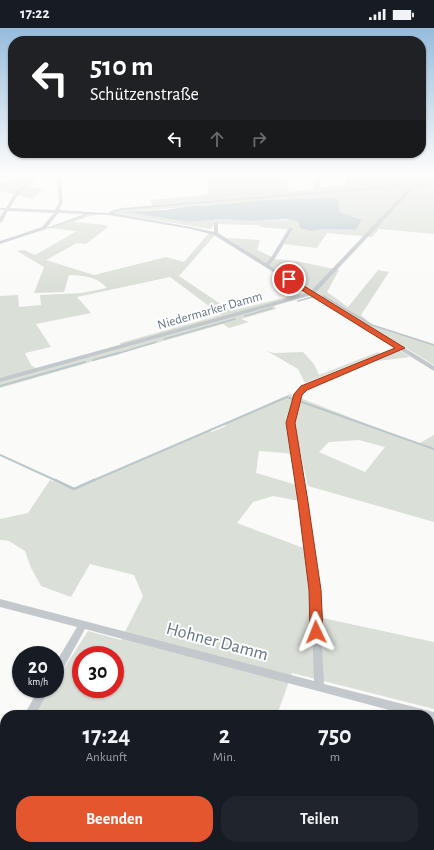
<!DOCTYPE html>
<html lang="de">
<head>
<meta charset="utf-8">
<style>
  :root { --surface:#171b24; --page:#20242c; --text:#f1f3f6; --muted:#9ea1a6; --accent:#e4572e }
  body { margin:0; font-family:"Alegreya Sans",sans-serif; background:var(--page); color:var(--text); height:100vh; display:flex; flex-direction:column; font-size:15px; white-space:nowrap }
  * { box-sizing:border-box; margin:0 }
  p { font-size:13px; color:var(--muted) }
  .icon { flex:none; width:22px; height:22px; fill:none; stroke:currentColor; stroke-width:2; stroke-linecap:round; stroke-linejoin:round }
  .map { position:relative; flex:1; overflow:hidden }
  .sheet { position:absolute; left:0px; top:682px; width:434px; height:140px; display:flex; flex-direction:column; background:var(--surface); border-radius:16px 16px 0 0; box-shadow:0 1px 3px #0004 }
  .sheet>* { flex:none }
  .guide { position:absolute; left:8px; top:8px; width:418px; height:122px; border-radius:16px; box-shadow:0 1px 3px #0004; background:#202124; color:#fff; overflow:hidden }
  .speed { position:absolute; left:12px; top:618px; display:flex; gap:8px; font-size:20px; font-weight:700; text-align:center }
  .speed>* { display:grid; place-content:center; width:52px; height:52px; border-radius:50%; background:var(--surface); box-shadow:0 1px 3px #0004; line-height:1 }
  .speed small { font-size:10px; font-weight:400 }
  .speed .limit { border:6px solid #d22; background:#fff; color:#111 }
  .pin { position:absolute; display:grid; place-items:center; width:34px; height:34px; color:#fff; margin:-17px; border:2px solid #fff; border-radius:50%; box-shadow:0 1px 4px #0007 }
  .me { position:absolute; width:44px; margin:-22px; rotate:358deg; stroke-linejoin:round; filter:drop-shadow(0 0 3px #0008) }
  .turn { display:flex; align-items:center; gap:14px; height:84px; padding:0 16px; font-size:18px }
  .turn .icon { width:52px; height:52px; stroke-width:2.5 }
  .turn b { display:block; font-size:28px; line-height:34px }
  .lanes { display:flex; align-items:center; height:38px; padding:0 16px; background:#0003; justify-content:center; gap:20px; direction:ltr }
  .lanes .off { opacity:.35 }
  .eta { display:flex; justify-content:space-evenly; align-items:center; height:68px; text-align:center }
  .eta b { font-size:24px; font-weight:600; line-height:28px }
  .action { display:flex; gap:8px; margin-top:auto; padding:8px 16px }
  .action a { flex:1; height:46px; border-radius:16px; background:var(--accent); color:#fff; font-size:16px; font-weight:600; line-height:46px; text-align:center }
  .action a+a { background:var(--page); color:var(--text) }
  .status { display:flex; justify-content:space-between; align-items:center; height:28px; padding:0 20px; background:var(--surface); direction:ltr }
  .status svg { height:11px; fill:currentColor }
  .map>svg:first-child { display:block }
  .green { fill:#dadfd7; fill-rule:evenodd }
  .water { fill:#bbc7cb }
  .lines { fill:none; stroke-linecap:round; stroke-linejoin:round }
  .stream-far3 { stroke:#bbc7cb; stroke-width:1 }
  .stream-far2 { stroke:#bbc7cb; stroke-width:1.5 }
  .stream-far1 { stroke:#bbc7cb; stroke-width:2 }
  .stream { stroke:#bbc7cb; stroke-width:2.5 }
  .street { fill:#c3c8cc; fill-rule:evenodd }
  .route { fill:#e4572e; stroke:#94391e }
  .labels { text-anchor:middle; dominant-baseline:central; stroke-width:4; stroke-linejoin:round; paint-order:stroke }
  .far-street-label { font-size:13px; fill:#657683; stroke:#fff }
  .near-street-label { font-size:18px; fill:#657683; stroke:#fff }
</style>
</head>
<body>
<div class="status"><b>17:22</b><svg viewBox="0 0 49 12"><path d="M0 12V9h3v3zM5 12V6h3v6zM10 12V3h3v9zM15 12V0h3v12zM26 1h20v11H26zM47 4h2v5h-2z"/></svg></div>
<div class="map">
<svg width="434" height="822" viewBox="0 0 434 822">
  <rect width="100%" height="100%" fill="#fafaf8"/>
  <path class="green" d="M 20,145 L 36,145 L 20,158 L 45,161 L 32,171 L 0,163 L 0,154 L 7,155 Z
    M 210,145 L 283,145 L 281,152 L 289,152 L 288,164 L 314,161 L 316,149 L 321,149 L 320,159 L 345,157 L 347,148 L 342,145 L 423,145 L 421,149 L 434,150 L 434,206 L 379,201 L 372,209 L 327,205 L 317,220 L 284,216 L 293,202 L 260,199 L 259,197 L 216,196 L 210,201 L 113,185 L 120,181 L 153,178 L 150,172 L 207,167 ZM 288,171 L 325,171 L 339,175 L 340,184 L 362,192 L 356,202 L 325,201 L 311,203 L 297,193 L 293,192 L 252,193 L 222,191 L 189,194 L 125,184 Z
    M 87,185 L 102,186 L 89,188 L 74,194 L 105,197 L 108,199 L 86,216 L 77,215 L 46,232 L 94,247 L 166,229 L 184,234 L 209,205 L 215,207 L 179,248 L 231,283 L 307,264 L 309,268 L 274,278 L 276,281 L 241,291 L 249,294 L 229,300 L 223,296 L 0,360 L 0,268 L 18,267 L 19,279 L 41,277 L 40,267 L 82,265 L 107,260 C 96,248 85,248 69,247 L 64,264 L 34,265 L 44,239 L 17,223 L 24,222 L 35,227 L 77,203 L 48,200 ZM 170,249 L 221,287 L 120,315 L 121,317 L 37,341 L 31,337 L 25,325 L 51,319 L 36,296 L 91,285 L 77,269 Z
    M 227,210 L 260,212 L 257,222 L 272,229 L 266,236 Z
    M 275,231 L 301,234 L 339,242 L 327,264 L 348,279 L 378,242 L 389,244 L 361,287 L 371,296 L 434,316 L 434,337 L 269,237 Z
    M 399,322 L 410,329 L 377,333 L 375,332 Z
    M 267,323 L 274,325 L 303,324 L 314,336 L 319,347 L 378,324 L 380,326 L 305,355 L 298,341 Z
    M 290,366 L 418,416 L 434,407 L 434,494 L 308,458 L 294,396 L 293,427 L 285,425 L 259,423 L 256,445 L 297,457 L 300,473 L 273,468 L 253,474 L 237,495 L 306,521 L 313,588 L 434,614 L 434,681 L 292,645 L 277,687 L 34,687 L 51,661 L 55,661 L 55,654 L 88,603 L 121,612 L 143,568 L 134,547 L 90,536 L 71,569 L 41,558 L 31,540 L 25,523 L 9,513 L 0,512 L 0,491 L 28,485 L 50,452 L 73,461 L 209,402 L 212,404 L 226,398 L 223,396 ZM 359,412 L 385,419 L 365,444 L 319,424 L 329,414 ZM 81,627 L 115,627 L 115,661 L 81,661 Z"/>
  <path class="water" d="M 334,170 L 338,171 L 340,184 L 362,192 L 356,202 L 325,201 L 311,203 L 300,200 L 299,195 L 297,193 L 286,191 L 252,193 L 222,191 L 189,194 L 124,184 L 164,182 L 192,178 L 204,178 L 267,172 Z"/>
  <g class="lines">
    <path class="stream-far3" d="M 382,145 L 421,149
      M 426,150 L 434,151
      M 0,156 L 20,158 L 37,145
      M 48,200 L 87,186"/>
    <path class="stream-far2" d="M 323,268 L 372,297 L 434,317
      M 298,273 L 312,269
      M 245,288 L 272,280
      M 164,311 L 235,291
      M 116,326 L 156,314"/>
    <path class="stream-far1" d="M 93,332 L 119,325
      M 0,358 L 85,334
      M 299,373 L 434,421
      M 0,427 L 57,453
      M 92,453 L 287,369 L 293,371"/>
    <path class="stream" d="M 55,452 L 74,461 L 94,452"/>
    <path class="street" d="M 37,145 L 41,145 L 19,165 L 10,180 L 55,182 L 59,174 L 57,152 L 60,145 L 64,145 L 61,152 L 63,174 L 59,182 L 108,185 L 113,182 L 122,180 L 414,156 L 423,145 L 427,145 L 418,156 L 434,155 L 434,157 L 416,158 L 315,265 L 434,338 L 434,343 L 400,322 L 306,361 C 297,372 295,385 295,398 L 319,562 L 324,656 L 434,684 L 434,694 L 429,693 L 429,687 L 408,687 L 85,601 L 59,648 L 55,649 L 55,636 L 77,599 L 0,579 L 0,571 L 314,653 L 311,562 L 289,404 C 287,387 290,371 302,359 L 396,320 L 311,267 L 0,354 L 0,350 L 307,265 L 214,207 L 191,201 L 109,187 L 58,185 L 46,201 L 0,216 L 0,213 L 42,199 L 54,185 L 8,183 L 2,194 L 0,194 L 0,189 L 4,182 L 0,182 L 0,180 L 6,180 L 16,163 ZM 411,158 L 311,263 L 269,237 L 274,232 L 293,201 L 293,200 L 289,200 L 270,231 L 266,235 L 218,205 L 218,194 L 214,195 L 214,204 L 191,199 L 113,185 L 122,182 Z
      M 39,661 L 50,661 L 35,687 L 24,687 Z
      M 434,718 L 434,763 L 433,765 L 429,767 L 429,722 L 430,719 Z
      M 5,720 L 5,735 L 4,737 L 0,738 L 0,723 Z
      M 414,817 L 426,817 L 426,822 L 414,822 Z"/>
  </g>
  <linearGradient id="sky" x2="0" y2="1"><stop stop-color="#96bcdc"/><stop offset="0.56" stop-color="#fdfdfc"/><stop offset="1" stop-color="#fdfdfc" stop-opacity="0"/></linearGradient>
  <rect width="434" height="261" fill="url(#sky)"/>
  <path class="route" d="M 287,250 L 291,250 L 405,320 L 307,362 L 302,367 L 295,395 L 308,474 L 321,562 L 323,604 L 321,607 L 316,608 L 312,607 L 310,604 L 309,562 L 298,474 L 286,395 L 294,366 L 301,358 L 395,320 L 287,253 Z"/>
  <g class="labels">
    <g class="far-street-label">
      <text transform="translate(210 283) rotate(-16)">Niedermarker Damm</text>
    </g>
    <g class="near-street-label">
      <text transform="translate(217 614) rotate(15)">Hohner Damm</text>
    </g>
  </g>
</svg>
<div class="speed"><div>20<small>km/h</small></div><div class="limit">30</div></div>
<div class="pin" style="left:289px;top:251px;background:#d93025"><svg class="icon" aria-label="arrive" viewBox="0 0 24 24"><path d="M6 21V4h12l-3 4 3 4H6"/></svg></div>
<svg class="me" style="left:316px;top:604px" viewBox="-20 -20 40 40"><path d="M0-17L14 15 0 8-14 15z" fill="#e4572e" stroke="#fff" stroke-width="4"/></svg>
<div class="guide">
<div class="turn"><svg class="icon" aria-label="left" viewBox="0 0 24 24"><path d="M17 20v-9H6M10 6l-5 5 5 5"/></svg><div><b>510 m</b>Schützenstraße</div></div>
<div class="lanes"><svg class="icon" aria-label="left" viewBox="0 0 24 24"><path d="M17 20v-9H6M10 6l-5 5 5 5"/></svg><svg class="icon off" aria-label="ahead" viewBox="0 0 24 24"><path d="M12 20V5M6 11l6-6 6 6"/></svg><svg class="icon off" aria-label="right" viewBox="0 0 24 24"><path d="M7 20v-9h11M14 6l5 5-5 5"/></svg></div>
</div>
<section class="sheet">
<div class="eta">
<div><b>17:24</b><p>Ankunft</p></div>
<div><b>2</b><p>Min.</p></div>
<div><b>750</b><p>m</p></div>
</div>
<div class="action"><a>Beenden</a><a>Teilen</a></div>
</section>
</div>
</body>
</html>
